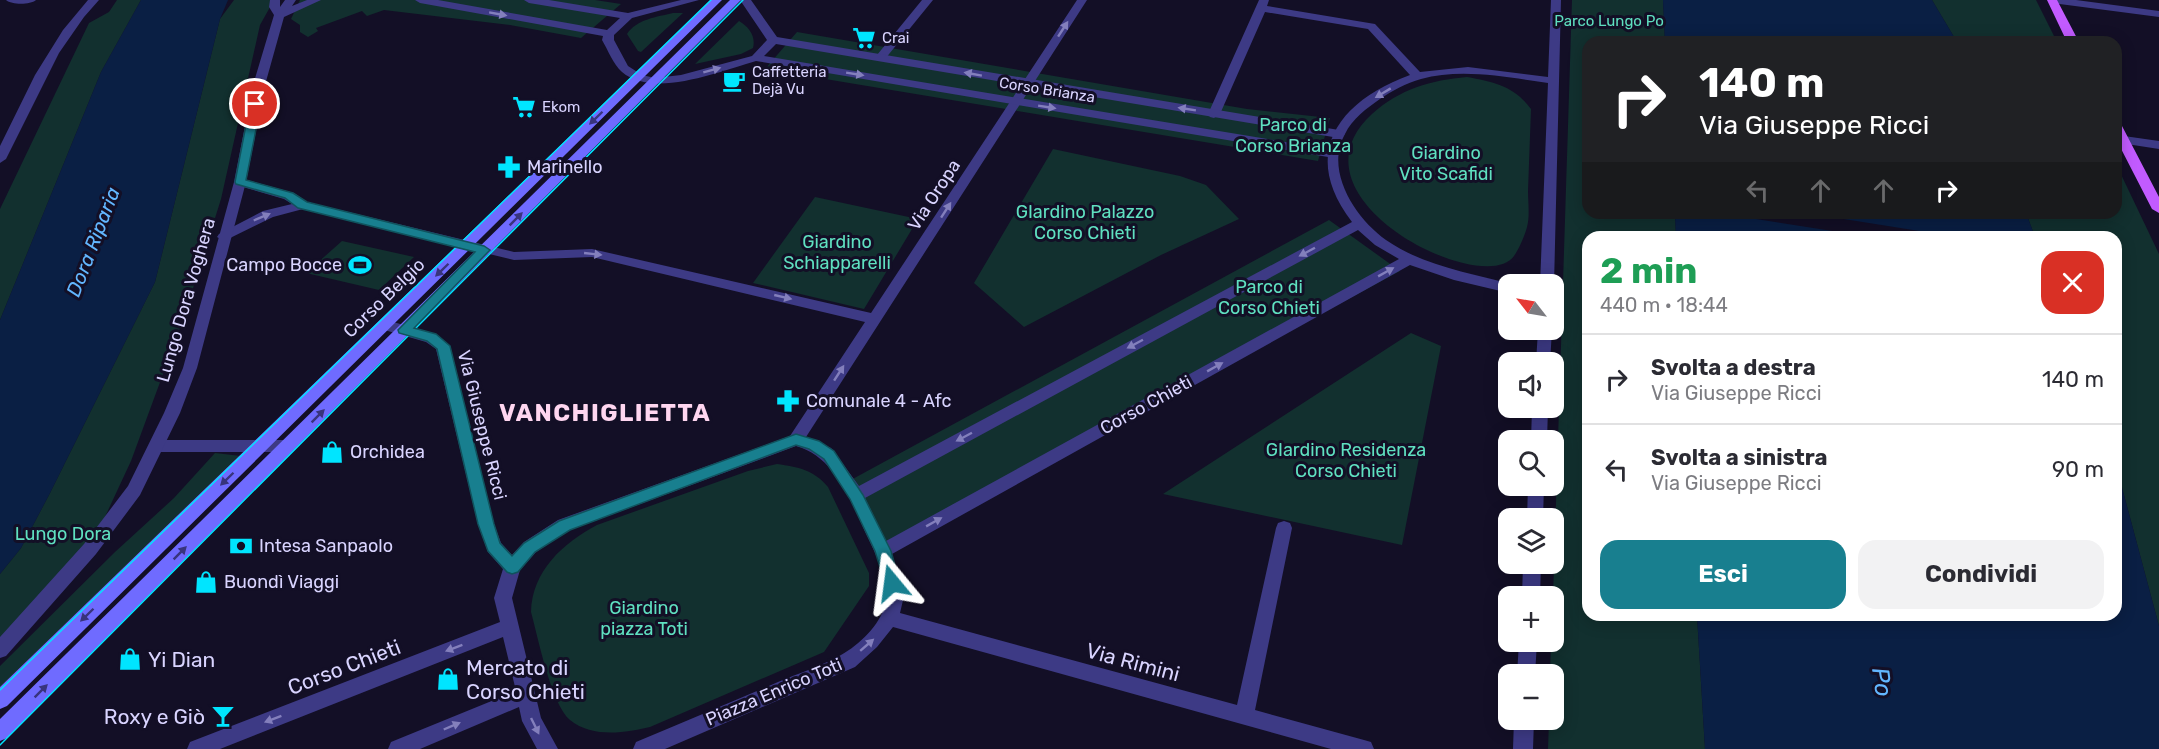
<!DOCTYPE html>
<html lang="it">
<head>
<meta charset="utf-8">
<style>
  :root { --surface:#fff; --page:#f2f2f3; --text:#2b2b33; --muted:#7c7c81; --line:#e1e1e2; --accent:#187f8f }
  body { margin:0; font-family:Rubik,sans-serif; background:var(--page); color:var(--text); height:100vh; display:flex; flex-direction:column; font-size:22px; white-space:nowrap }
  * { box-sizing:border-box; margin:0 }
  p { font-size:20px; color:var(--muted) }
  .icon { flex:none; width:33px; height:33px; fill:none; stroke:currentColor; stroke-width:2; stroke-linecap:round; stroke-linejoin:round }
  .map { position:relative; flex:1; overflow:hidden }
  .side { position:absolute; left:1582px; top:231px; width:540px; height:390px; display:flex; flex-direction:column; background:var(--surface); border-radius:18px; box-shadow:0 3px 15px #0003 }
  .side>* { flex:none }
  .guide { position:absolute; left:1582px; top:36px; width:540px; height:183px; border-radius:18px; box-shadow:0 3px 15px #0003; background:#202124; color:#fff; overflow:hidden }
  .needle { width:39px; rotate:301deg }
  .fabs { position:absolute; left:1498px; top:274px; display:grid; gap:12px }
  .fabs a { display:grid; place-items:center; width:66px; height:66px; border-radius:12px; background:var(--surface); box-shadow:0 3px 15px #0003; font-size:30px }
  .pin { position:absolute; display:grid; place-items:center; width:51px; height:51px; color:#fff; margin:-26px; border:3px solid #fff; border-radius:50%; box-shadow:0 2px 6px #0007 }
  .me { position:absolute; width:66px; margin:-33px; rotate:344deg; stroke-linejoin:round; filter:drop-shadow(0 0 4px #0008) }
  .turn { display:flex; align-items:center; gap:21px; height:126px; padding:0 18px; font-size:27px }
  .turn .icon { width:78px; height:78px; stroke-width:2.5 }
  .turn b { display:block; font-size:42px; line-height:51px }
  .lanes { display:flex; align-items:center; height:57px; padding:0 18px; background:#0003; justify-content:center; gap:30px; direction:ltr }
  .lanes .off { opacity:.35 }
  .round { display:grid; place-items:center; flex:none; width:63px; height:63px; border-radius:18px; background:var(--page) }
  .headline { display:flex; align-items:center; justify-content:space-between; height:102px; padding:0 18px }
  h1 { font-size:36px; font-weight:700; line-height:45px; color:#1e9e55 }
  .action { display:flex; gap:12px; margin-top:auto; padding:12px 18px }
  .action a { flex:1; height:69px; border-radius:18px; background:var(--accent); color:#fff; font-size:24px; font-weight:700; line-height:69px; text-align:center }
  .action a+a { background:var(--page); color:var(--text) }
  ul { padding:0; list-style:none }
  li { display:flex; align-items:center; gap:18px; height:90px; padding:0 18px; border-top:2px solid var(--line) }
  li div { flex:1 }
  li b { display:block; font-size:22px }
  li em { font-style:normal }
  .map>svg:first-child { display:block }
  .green { fill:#12302f }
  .water { fill:#0a1f44 }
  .pier { fill:#130f26 }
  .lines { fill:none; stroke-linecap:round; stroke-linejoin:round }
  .minor { fill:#3d3a85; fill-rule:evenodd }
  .tertiary { fill:#3d3a85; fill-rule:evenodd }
  .secondary { fill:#6f6bff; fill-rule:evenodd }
  .primary { fill:#c25bff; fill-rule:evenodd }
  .tram { stroke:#00e5ff; stroke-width:1.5 }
  .oneway { fill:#837fbc }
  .oneway2 { fill:#38347d }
  .route { fill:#187f8f; stroke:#10535d; stroke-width:1.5 }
  .labels { text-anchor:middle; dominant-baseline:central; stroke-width:6; stroke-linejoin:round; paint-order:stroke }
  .far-park-label { font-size:15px; fill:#5fe0c0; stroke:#130f26 }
  .far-poi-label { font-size:15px; fill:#d9d4ff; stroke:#130f26; text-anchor:start }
  .far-street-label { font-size:15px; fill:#d9d4ff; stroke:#130f26 }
  .park-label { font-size:18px; fill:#5fe0c0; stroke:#130f26 }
  .poi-label { font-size:18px; fill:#d9d4ff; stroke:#130f26; text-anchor:start }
  .street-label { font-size:18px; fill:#d9d4ff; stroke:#130f26 }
  .water-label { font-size:20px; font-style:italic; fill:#62b6ff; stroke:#130f26 }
  .near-poi-label { font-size:21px; fill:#d9d4ff; stroke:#130f26; text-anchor:start }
  .near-street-label { font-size:21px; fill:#d9d4ff; stroke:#130f26 }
  .district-label { font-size:24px; font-weight:bold; letter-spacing:1.5px; fill:#ffd6f0; stroke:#130f26 }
  .near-water-label { font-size:24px; font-style:italic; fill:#62b6ff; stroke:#130f26 }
</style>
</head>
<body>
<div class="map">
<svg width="2159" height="749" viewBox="0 0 2159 749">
  <rect width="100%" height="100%" fill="#130f26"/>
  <path class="green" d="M 117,0 L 141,0 L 101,72 L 0,320 L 0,209 L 89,23 L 109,12 Z
    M 234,0 L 274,0 L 260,25 L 221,199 L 184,317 L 131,461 L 90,549 L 0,647 L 0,574 L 21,548 L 50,493 L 155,282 L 220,19 Z
    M 300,0 L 595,0 L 621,4 L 581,38 L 510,25 L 384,10 L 367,16 L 362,11 L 316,28 L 318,31 L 308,37 L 300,32 L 300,25 L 291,19 Z
    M 1572,0 L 1663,0 L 1665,42 L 1588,42 L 1588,213 L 1675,213 L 1676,237 L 1588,237 L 1588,615 L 1697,615 L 1705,749 L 1548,749 L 1549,720 L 1554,720 L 1554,675 L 1550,675 L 1551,642 L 1554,642 L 1553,597 Z
    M 1932,0 L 2036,0 L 2057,42 L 1957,42 Z
    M 673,13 L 683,13 L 641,52 L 638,51 L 627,34 C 637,19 657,17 673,13 Z
    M 739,21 C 749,27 756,36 753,48 L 741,54 L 695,64 Z
    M 797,32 L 1247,109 L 1330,118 L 1318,161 L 765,69 Z
    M 1467,77 C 1494,82 1514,86 1531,109 C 1530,136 1529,163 1528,191 C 1528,202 1530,216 1527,227 C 1525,235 1519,249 1514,256 C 1484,299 1280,198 1372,114 C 1400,89 1431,80 1467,77 Z
    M 1053,149 L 1180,176 L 1206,185 L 1239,219 L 1161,255 L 1024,327 L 974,283 Z
    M 2117,166 L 2159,254 L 2159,626 L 2117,469 L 2116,237 L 2035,237 L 2026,213 L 2116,213 Z
    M 815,197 L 918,219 L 864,309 L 753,283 Z
    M 1329,220 L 1400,271 L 883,551 L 849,481 Z
    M 342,241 L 414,257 L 379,290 L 306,273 Z
    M 1411,333 L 1441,346 L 1402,545 L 1163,494 Z
    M 215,453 L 241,456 L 0,690 L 0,666 L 115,552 L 174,498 Z
    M 777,464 C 798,467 814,470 828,487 L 869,573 L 869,586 L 824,652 L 650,727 C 625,733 592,738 570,720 C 551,704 538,637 531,612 C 532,571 563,543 597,525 L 748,471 Z"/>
  <path class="water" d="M 141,0 L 228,0 L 220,19 L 155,282 L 50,493 L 21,548 L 0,574 L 0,320 L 101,72 Z
    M 1663,0 L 1932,0 L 1957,42 L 1665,42 Z
    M 1675,213 L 2026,213 L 2035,237 L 1676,237 Z
    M 2117,469 L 2159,626 L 2159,749 L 1705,749 L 1697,615 L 2116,615 Z"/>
  <path class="pier" d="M 1718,213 L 1806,213 L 1957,237 L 1871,237 Z"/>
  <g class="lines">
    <path class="minor" d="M 6,0 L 36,0 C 30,5 12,5 6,0 Z
      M 88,0 L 99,0 L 84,17 L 59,53 L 6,159 L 0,163 L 0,146 L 35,75 L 63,30 Z
      M 922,0 L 933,0 L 885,59 L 877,59 L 877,55 Z
      M 1077,0 L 1087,0 L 806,437 L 831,448 L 859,486 L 1352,222 C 1299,153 1339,101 1410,75 L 1368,29 L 1265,12 L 1220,114 L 1214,118 L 1210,117 L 1208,114 L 1259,0 L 1269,0 L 1267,6 L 1375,24 L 1420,72 L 1468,67 L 1548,77 L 1551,0 L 1561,0 L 1554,285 L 1540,285 L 1548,83 C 1507,77 1461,68 1421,79 C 1406,83 1392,91 1380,99 C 1367,108 1352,119 1345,134 C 1324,171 1356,219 1386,240 C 1425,267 1469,272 1514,285 L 1509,285 L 1509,293 L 1454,280 L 1410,265 L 892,554 L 904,596 L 900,613 L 1237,705 L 1276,528 L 1278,523 L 1284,521 L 1290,523 L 1292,528 L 1255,710 L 1364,740 L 1371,742 L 1374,749 L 1331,749 L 893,627 L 877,647 L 855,667 L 665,749 L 633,749 L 636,742 C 684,722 731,702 778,682 C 799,673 822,666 841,655 C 859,645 880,625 885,605 C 891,580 873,549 863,527 C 849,495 832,456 796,446 L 570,530 L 536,552 L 520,570 L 512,598 L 541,718 L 558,749 L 537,749 L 522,721 L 519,707 L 420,749 L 388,749 L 391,742 L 516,691 L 503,637 L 220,749 L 187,749 L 190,742 L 500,622 L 494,598 L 503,569 L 488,552 L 478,524 L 436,349 L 426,342 L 381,329 L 379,325 L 381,321 L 386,320 L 436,334 L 450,346 L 494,524 L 501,543 L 512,555 L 524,542 L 558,520 L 790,436 L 865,322 L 592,257 L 514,260 L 303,209 L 273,217 L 224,241 L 217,237 L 219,234 L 263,211 L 292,204 L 284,199 L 236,185 L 234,182 L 236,179 L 240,178 L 294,193 L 307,202 L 514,252 L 592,249 L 871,313 ZM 1358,230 L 1375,245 L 1399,259 L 886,541 L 865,498 Z
      M 2047,0 L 2076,0 L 2159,11 L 2159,17 L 2052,3 Z
      M 2124,136 L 2159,141 L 2159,149 L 2120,143 L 2118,140 Z
      M 1538,330 L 1552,330 L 1550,363 L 1536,363 Z
      M 1532,408 L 1548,408 L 1547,441 L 1531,441 Z
      M 157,440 L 287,440 L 293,442 L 295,446 L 293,450 L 287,452 L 157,452 L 151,450 L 149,446 L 151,442 Z
      M 1528,486 L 1544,486 L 1543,519 L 1527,519 Z
      M 1523,564 L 1541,564 L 1540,597 L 1522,597 Z
      M 1519,642 L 1537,642 L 1535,675 L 1517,675 Z
      M 1514,720 L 1534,720 L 1533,749 L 1513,749 Z"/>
    <path class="tertiary" d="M 270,0 L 280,0 L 280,7 L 285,0 L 296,0 L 292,6 L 307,0 L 321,0 L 284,17 L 265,85 L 246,182 L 197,368 L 180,413 L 140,495 L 96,554 L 6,656 L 0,658 L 0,637 L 84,544 L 128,486 L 164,413 L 183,368 L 234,182 L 253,85 L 274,15 L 269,7 Z
      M 415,0 L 438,0 L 607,30 L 620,18 L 529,3 L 524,0 L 549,0 L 628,13 L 681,0 L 699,0 L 632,18 L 614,35 L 614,40 L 628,66 L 642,75 L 655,78 L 681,75 L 752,56 L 767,40 L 740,0 L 751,0 L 777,37 L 1339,130 L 1345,134 L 1339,138 L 776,44 L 764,56 L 1334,150 L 1340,154 L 1334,158 L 756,61 C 720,71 654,99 622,72 C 613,64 608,50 602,40 L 603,36 L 420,3 Z"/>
    <path class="secondary" d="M 711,0 L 722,0 L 7,706 L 0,709 L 0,687 Z
      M 730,0 L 741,0 L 7,738 L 0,741 L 0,719 Z"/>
    <path class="primary" d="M 2047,0 L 2057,0 L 2079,42 L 2067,42 Z
      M 2116,123 L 2122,126 L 2159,197 L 2159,213 L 2152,209 L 2116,139 Z"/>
    <path class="tram" d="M 0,690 L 711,0
      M 0,745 L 743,0"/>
  </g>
  <defs><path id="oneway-solid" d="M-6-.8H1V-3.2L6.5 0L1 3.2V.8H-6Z" transform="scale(1.5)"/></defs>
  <g class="oneway">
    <use href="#oneway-solid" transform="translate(498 14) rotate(10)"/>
    <use href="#oneway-solid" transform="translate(1063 29) rotate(-57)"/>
    <use href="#oneway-solid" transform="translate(712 70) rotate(-15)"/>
    <use href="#oneway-solid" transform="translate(855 74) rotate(9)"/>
    <use href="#oneway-solid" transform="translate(973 74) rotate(-170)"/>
    <use href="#oneway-solid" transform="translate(1383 93) rotate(149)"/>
    <use href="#oneway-solid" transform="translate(1047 107) rotate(9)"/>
    <use href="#oneway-solid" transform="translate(1187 109) rotate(-171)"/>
    <use href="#oneway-solid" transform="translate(946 210) rotate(-57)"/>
    <use href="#oneway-solid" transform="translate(262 217) rotate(-23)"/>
    <use href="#oneway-solid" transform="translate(1307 252) rotate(152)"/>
    <use href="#oneway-solid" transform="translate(593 254) rotate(6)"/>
    <use href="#oneway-solid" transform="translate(1386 272) rotate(-29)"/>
    <use href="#oneway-solid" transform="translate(783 297) rotate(13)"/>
    <use href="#oneway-solid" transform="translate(1135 344) rotate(152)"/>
    <use href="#oneway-solid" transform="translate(1215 367) rotate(-29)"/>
    <use href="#oneway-solid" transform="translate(839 373) rotate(-57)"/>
    <use href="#oneway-solid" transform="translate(964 437) rotate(152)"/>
    <use href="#oneway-solid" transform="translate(934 522) rotate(-29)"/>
    <use href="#oneway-solid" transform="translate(867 645) rotate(-41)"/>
    <use href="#oneway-solid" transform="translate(454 648) rotate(159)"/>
    <use href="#oneway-solid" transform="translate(273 719) rotate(159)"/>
    <use href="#oneway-solid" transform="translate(452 726) rotate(-23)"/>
    <use href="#oneway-solid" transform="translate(535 726) rotate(64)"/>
  </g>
  <g class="oneway2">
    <use href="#oneway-solid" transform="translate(596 118) rotate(136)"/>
    <use href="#oneway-solid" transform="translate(516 219) rotate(-45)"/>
    <use href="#oneway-solid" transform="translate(442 270) rotate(136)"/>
    <use href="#oneway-solid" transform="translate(318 416) rotate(-45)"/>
    <use href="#oneway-solid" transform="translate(227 479) rotate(136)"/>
    <use href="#oneway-solid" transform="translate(180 553) rotate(-45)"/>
    <use href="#oneway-solid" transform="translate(87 615) rotate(136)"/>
    <use href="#oneway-solid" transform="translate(41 691) rotate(-45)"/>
  </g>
  <path class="route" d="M 255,101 L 261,104 L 246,180 L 293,193 L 307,202 L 484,246 L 490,250 L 414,328 L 436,334 L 450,346 L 494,524 L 500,543 L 512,556 L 524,543 L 559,521 L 796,434 L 819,441 L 834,451 L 863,495 L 891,551 L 900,583 L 898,587 L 892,589 L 886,587 L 875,551 L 850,499 L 824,459 L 809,449 L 796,445 L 570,530 L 535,552 L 518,572 L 512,574 L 507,572 L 488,551 L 478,524 L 437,349 L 427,341 L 399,333 L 398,330 L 475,252 L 298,208 L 285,198 L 236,184 L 235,182 L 250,104 Z"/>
  <defs>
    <g id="supermarket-bare" transform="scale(1.8)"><path d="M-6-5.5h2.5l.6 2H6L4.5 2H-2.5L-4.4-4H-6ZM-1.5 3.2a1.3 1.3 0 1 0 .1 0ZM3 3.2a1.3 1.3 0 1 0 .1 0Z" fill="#00e5ff" stroke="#130f26" stroke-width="2.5" paint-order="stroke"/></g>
    <g id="cafe-bare" transform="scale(1.8)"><path d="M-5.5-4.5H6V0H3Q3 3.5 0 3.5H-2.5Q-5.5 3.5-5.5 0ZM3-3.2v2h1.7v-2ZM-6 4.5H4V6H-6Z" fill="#00e5ff" stroke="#130f26" stroke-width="2.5" paint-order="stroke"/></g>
    <g id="pharmacy-bare" transform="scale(1.8)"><path d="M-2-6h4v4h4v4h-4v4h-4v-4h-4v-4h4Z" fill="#00e5ff" stroke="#130f26" stroke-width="2.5" paint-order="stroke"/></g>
    <g id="stadium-bare" transform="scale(1.8)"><path d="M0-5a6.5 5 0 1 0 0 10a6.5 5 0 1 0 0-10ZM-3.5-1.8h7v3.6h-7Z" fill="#00e5ff" stroke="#130f26" stroke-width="2.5" paint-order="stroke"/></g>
    <g id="shop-bare" transform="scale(1.8)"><path d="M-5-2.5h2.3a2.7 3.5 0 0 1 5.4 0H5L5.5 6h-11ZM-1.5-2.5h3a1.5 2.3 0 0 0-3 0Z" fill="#00e5ff" stroke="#130f26" stroke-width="2.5" paint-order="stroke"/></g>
    <g id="bank-bare" transform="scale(1.8)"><path d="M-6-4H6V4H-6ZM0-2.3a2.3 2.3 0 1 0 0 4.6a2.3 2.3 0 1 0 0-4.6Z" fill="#00e5ff" stroke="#130f26" stroke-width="2.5" paint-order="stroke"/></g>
    <g id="bar-bare" transform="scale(1.8)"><path d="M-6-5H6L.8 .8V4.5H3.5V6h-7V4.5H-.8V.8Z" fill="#00e5ff" stroke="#130f26" stroke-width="2.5" paint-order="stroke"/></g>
  </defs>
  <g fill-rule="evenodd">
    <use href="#supermarket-bare" x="864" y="38"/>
    <use href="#cafe-bare" x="734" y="81"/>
    <use href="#supermarket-bare" x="524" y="107"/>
    <use href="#pharmacy-bare" x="509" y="167"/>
    <use href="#stadium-bare" x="360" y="265"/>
    <use href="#pharmacy-bare" x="788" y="401"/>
    <use href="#shop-bare" x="332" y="452"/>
    <use href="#bank-bare" x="241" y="546"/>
    <use href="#shop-bare" x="206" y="582"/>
    <use href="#shop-bare" x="130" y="659"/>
    <use href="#shop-bare" x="448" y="679"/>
    <use href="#bar-bare" x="223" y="716"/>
  </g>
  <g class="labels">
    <g class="far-park-label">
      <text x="1609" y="21">Parco Lungo Po</text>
    </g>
    <g class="far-poi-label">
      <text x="882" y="38">Crai</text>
      <text x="752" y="72">Caffetteria<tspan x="752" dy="17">Dejà Vu</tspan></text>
      <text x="542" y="107">Ekom</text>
    </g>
    <g class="far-street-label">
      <text transform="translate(1047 90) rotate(9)">Corso Brianza</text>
    </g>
    <g class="park-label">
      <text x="1293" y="125">Parco di<tspan x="1293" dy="21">Corso Brianza</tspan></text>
      <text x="1446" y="153">Giardino<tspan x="1446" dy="21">Vito Scafidi</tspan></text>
      <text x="1085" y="212">GIardino Palazzo<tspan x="1085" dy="21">Corso Chieti</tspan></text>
      <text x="837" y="242">Giardino<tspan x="837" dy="21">Schiapparelli</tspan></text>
      <text x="1269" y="287">Parco di<tspan x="1269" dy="21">Corso Chieti</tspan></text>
      <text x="1346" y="450">GIardino Residenza<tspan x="1346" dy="21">Corso Chieti</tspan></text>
      <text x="63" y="534">Lungo Dora</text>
      <text x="644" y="608">Giardino<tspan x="644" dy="21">piazza Toti</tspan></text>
    </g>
    <g class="poi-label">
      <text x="527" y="167">Marinello</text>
      <text x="342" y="265" text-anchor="end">Campo Bocce</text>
      <text x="806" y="401">Comunale 4 - Afc</text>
      <text x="350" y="452">Orchidea</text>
      <text x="259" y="546">Intesa Sanpaolo</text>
      <text x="224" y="582">Buondì Viaggi</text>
    </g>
    <g class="street-label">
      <text transform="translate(934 195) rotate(-57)">Via Oropa</text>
      <text transform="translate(384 298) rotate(-44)">Corso Belgio</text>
      <text transform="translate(186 300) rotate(-74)">Lungo Dora Voghera</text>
      <text transform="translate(1146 405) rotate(-29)">Corso Chieti</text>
      <text transform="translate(482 425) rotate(76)">Via Giuseppe Ricci</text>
      <text transform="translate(774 692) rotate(-23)">Piazza Enrico Toti</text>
    </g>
    <g class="water-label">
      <text transform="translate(93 242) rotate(-69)">Dora Riparia</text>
    </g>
    <g class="near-poi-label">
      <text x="148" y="659">Yi Dian</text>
      <text x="466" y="667">Mercato di<tspan x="466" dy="24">Corso Chieti</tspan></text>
      <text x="205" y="716" text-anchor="end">Roxy e Giò</text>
    </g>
    <g class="near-street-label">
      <text transform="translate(1133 662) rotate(15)">Via Rimini</text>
      <text transform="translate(344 667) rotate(-21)">Corso Chieti</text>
    </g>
    <g class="district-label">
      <text x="605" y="413">VANCHIGLIETTA</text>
    </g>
    <g class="near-water-label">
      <text transform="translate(1882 682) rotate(82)">Po</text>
    </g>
  </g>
</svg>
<div class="fabs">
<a><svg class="needle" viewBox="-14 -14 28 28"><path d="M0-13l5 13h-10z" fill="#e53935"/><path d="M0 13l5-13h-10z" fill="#7c7c81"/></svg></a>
<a><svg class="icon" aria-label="sound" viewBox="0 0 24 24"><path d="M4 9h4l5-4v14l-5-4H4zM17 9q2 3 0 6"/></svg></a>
<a><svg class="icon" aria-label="search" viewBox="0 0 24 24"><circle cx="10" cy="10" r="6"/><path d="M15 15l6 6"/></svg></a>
<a><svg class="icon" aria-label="layers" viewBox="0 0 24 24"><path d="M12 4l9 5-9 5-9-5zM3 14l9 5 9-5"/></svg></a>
<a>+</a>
<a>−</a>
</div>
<div class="pin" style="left:255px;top:104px;background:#d93025"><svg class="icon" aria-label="arrive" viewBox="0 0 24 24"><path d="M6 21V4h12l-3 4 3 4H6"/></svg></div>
<svg class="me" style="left:892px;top:583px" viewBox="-20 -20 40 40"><path d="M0-17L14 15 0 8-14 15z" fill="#187f8f" stroke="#fff" stroke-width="4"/></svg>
<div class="guide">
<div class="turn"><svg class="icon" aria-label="right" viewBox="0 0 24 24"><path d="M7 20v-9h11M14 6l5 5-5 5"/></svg><div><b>140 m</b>Via Giuseppe Ricci</div></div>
<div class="lanes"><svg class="icon off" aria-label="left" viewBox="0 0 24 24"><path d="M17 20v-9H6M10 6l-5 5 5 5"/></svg><svg class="icon off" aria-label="ahead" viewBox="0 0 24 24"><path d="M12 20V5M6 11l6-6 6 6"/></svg><svg class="icon off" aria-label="ahead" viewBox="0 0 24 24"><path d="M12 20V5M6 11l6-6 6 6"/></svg><svg class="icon" aria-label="right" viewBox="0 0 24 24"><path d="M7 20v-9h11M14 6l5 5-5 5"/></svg></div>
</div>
<section class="side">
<div class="headline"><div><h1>2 min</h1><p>440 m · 18:44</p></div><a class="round" style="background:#d93025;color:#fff"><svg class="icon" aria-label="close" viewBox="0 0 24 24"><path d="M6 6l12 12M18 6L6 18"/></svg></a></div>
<ul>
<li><svg class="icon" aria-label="right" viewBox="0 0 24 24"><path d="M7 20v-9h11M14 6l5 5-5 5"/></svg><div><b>Svolta a destra</b><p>Via Giuseppe Ricci</p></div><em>140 m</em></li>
<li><svg class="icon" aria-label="left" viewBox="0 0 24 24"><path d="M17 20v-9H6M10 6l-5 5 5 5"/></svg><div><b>Svolta a sinistra</b><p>Via Giuseppe Ricci</p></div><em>90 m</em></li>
</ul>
<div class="action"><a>Esci</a><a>Condividi</a></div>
</section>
</div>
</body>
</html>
